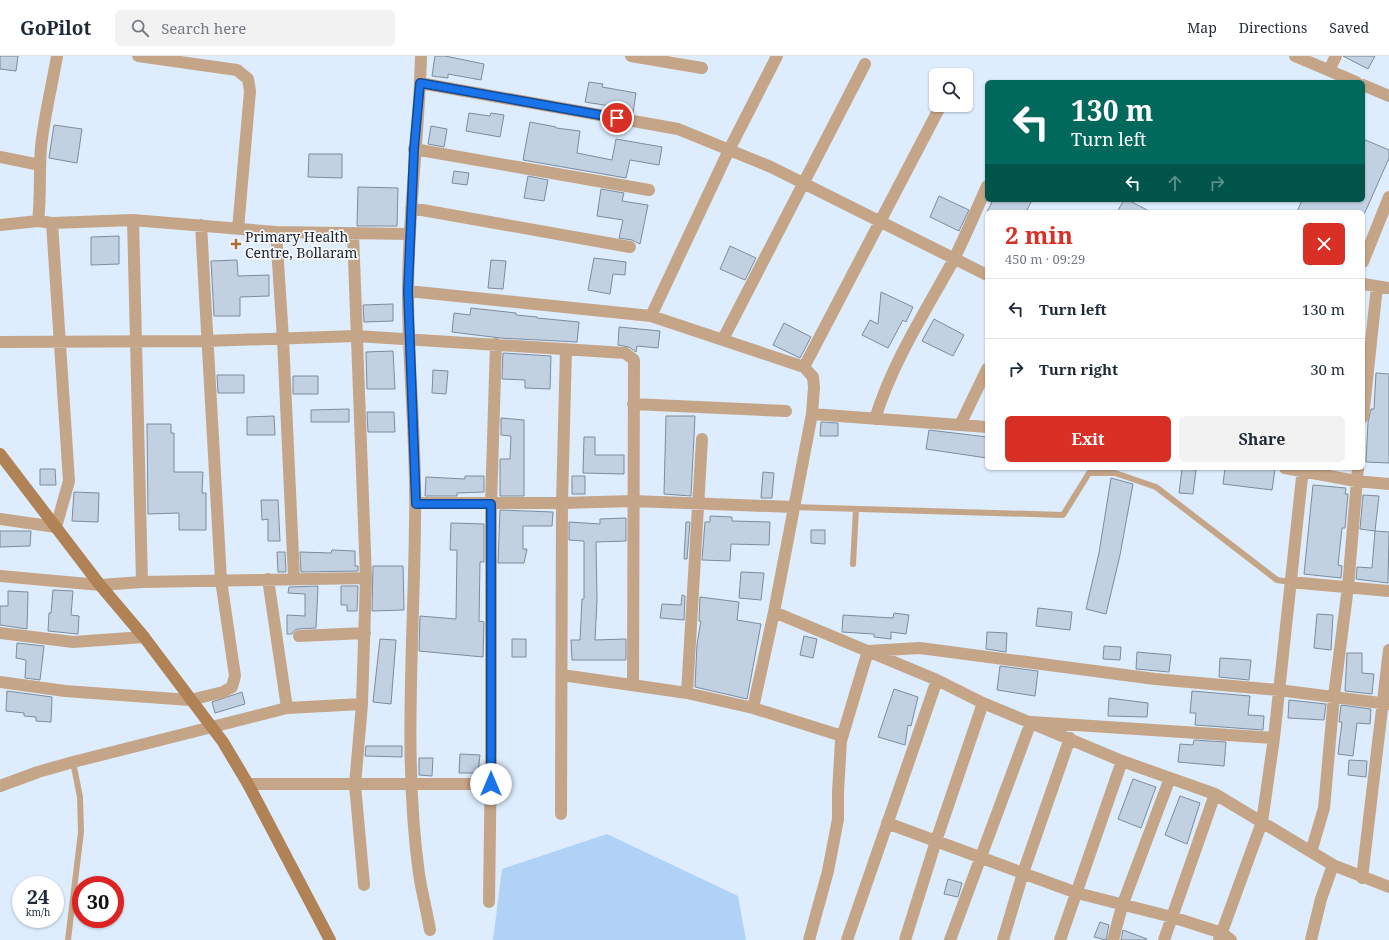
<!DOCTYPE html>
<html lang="en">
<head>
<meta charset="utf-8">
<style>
  :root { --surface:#fff; --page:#f2f2f3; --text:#1f2937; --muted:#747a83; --line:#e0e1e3; --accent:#d93025 }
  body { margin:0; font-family:"Noto Serif",serif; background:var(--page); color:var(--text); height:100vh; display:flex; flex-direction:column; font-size:15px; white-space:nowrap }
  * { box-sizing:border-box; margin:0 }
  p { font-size:13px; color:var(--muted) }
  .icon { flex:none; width:22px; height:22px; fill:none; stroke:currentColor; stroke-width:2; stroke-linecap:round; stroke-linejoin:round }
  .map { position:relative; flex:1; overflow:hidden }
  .sheet { position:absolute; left:985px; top:154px; width:380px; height:260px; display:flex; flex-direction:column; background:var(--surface); border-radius:6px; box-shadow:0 1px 3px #0004 }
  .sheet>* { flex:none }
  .hud { position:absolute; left:985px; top:24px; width:380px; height:122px; border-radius:6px; box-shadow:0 1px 3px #0004; background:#00695c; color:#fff; overflow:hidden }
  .tools { position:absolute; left:929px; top:12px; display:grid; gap:8px }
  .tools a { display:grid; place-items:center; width:44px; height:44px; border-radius:6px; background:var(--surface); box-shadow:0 1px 3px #0004; font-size:20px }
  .speed { position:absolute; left:12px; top:820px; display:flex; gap:8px; font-size:20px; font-weight:700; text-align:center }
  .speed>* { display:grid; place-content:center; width:52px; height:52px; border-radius:50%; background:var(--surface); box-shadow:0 1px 3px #0004; line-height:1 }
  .speed small { font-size:10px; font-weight:400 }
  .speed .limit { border:6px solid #d22; background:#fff; color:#111 }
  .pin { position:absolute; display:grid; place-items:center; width:34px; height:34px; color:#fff; margin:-17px; border:2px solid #fff; border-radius:50%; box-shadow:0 1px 4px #0007 }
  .me { position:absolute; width:44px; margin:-22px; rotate:0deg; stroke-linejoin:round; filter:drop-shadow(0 0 3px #0008) }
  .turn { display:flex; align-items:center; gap:14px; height:84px; padding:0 20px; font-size:18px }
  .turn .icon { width:52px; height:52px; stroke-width:2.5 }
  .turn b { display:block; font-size:28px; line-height:34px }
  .lanes { display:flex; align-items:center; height:38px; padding:0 20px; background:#0003; justify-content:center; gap:20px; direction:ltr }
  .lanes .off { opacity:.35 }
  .round { display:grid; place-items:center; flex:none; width:42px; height:42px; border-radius:6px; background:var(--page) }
  .overview { display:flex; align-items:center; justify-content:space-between; height:68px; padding:0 20px }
  h1 { font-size:24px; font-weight:700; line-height:30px; color:var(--accent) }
  .primary-button { display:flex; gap:8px; margin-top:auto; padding:8px 20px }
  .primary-button a { flex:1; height:46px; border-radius:6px; background:var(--accent); color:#fff; font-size:16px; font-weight:700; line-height:46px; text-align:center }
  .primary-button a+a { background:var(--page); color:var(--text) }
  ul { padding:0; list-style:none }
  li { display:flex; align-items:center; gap:12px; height:60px; padding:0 20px; border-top:1px solid var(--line) }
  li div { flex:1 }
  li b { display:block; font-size:15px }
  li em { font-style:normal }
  header { display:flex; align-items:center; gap:24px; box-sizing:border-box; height:56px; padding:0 20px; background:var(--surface); border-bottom:1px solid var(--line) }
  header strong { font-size:19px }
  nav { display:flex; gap:22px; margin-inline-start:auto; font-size:14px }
  .search { width:280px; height:36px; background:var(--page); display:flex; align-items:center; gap:10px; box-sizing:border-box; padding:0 14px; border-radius:6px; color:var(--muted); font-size:15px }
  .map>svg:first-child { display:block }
  .water { fill:#b0d2f6 }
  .building { fill:#c2d1e2; stroke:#7d8c9b }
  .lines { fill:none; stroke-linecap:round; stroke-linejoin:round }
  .lane { stroke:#c5a587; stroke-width:6 }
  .street { stroke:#c5a587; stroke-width:12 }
  .secondary { stroke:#b08255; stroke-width:12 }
  .route-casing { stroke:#114b97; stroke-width:10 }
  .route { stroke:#1a73e8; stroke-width:7 }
  .poi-dot { fill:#a96f2f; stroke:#f5f8fc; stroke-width:1.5 }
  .labels { text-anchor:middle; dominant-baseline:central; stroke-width:3.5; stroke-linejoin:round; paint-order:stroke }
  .poi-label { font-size:14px; fill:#22282e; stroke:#f5f8fc; text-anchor:start }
</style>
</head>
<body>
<header>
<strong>GoPilot</strong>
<div class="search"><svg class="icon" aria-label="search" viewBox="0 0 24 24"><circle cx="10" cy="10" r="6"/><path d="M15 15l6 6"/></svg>Search here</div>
<nav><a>Map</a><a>Directions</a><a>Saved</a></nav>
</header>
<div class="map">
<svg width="1389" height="884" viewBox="0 0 1389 884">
  <rect width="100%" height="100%" fill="#ddedfe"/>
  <path class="water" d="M 607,778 L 738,840 L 746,884 L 493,884 L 502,813 Z"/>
  <path class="building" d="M 0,0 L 18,0 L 16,15 L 0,13 Z
    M 435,0 L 445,0 L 484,8 L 481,24 L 448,18 L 448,22 L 432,20 Z
    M 1343,0 L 1375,0 L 1368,13 Z
    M 589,26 L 603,28 L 602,31 L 636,37 L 633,57 L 609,53 L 610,50 L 585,46 Z
    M 469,57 L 490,60 L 491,57 L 504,59 L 500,81 L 466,75 Z
    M 530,66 L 556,71 L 556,72 L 580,75 L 577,97 L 612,104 L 616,83 L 662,91 L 659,109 L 630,104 L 626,122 L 523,104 Z
    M 54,69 L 82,73 L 77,107 L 49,102 Z
    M 431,70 L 447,73 L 444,91 L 428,88 Z
    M 1363,83 L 1389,94 L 1389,102 L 1363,161 L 1363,156 L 1297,156 L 1302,144 L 1363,144 Z
    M 309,98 L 342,98 L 342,122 L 308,121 Z
    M 454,115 L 469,117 L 467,129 L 452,127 Z
    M 528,120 L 548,124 L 544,145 L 524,142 Z
    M 358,131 L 398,132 L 397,170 L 357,170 Z
    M 601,133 L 624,137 L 622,145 L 648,149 L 640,188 L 632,184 L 619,182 L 623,164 L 597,160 Z
    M 939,140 L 969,154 L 959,175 L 930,161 Z
    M 993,144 L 1032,144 L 1026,156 L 987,156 Z
    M 1124,144 L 1128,144 L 1151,156 L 1117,156 Z
    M 119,180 L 119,208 L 91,209 L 91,181 Z
    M 730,190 L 756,202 L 745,224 L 720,213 Z
    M 594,202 L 626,206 L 625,219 L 613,218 L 610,238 L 588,234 Z
    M 237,204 L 238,220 L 269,219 L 269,240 L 240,241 L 240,260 L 214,260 L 211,205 Z
    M 491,204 L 506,205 L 503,233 L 488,232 Z
    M 881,236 L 913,251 L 906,266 L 903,264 L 888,292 L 862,279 L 870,264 L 878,268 Z
    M 393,248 L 393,265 L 364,266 L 363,249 Z
    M 471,252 L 516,257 L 516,259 L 537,261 L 537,262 L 579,266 L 577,286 L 500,282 L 452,276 L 454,257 L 470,259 Z
    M 934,263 L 964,279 L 953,300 L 922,285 Z
    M 784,267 L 811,281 L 800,302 L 773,289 Z
    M 619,271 L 660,275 L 658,292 L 637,290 L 636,296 L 629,291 L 618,289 Z
    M 393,295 L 395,333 L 367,333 L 366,296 Z
    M 503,297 L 551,300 L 550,333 L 525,332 L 525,324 L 502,323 Z
    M 433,314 L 448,315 L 446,338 L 432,337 Z
    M 1376,317 L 1389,318 L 1389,407 L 1366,406 L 1368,366 L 1371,353 L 1374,353 Z
    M 217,319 L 244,319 L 244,337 L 218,337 Z
    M 293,320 L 318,320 L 318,338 L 293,338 Z
    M 349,353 L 349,366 L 311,366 L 311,354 Z
    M 367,356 L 394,356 L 395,376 L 368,376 Z
    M 274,360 L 275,379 L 247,379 L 247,361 Z
    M 666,360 L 695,360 L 691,440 L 664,438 Z
    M 501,362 L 524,364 L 524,440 L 500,440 L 500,403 L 510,403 L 511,380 L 501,379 Z
    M 821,366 L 838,367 L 838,380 L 820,380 Z
    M 147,368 L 171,368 L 171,377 L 174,377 L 174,416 L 203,416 L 202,437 L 206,437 L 206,474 L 179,474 L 179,457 L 148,458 Z
    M 929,374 L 987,381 L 987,402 L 926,393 Z
    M 584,381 L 595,381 L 595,399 L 624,399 L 624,418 L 583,417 Z
    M 1225,412 L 1275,413 L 1272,434 L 1223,428 Z
    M 40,413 L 55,413 L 56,429 L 40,429 Z
    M 1182,413 L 1196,414 L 1193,438 L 1179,437 Z
    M 763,416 L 774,417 L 772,442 L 761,442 Z
    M 465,420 L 484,420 L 484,436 L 457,437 L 457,440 L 425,440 L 426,421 L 465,423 Z
    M 572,420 L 585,420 L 585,438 L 572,438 Z
    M 1111,422 L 1133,428 L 1120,499 L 1106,558 L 1086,553 L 1099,497 Z
    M 1313,429 L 1346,432 L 1345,438 L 1348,438 L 1345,472 L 1342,472 L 1338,509 L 1342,510 L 1341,522 L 1304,518 Z
    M 74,436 L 99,437 L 98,466 L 72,465 Z
    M 1363,439 L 1379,440 L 1375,475 L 1360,473 Z
    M 261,444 L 278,444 L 280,485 L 268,485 L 268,463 L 262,464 Z
    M 500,454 L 553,456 L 552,470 L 523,470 L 523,493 L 527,493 L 524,507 L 498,507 Z
    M 710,460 L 732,461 L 732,465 L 770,466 L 769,489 L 731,488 L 730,505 L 702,504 L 705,466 L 710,466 Z
    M 626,462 L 626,485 L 596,486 L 597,544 L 595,584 L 626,583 L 626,604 L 572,604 L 571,584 L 580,584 L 582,543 L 584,543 L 584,485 L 569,484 L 569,466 L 600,468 L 600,463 Z
    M 686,466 L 690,466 L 687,503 L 684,503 Z
    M 451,467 L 484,468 L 484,506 L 480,506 L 479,565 L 484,566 L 483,601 L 419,595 L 420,560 L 456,563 L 457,494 L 450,494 Z
    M 811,474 L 825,474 L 825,488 L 811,487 Z
    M 0,475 L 31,475 L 30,490 L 0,491 Z
    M 1375,475 L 1389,476 L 1388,527 L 1356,523 L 1357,511 L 1372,512 Z
    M 332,494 L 355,495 L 355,510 L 358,510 L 358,515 L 301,516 L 300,496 L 331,497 Z
    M 277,496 L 285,496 L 286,516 L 278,516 Z
    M 373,510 L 403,510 L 404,554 L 372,555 Z
    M 741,516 L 764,517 L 761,544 L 739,542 Z
    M 318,530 L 316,572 L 298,573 L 295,574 L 292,578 L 287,578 L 287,559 L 305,560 L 305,538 L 288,537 L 289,531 Z
    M 341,530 L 358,530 L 357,555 L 347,555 L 347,549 L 341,549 Z
    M 53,534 L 73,535 L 71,559 L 79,560 L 78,578 L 48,575 L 49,557 L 51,557 Z
    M 8,535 L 28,536 L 27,573 L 0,569 L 0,550 L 8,550 Z
    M 682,539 L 685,540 L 684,564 L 660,562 L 662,548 L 681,549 Z
    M 700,541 L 739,546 L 737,564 L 761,568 L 747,643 L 695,631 L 697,588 L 701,565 L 699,565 Z
    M 1038,552 L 1072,556 L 1070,574 L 1036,570 Z
    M 894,557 L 909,559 L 906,578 L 891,576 L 891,583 L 874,581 L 874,578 L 842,576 L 843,559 L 893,562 Z
    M 1317,558 L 1333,559 L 1331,594 L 1314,592 Z
    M 987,576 L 1007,577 L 1006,596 L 986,593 Z
    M 804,580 L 817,583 L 813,602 L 800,599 Z
    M 380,583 L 396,584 L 391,648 L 373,646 Z
    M 512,583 L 526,583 L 526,601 L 512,601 Z
    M 17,587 L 44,590 L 40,624 L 25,622 L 26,604 L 16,602 Z
    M 1104,590 L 1121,591 L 1120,604 L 1103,603 Z
    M 1137,596 L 1171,599 L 1169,616 L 1136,613 Z
    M 1347,597 L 1362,597 L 1362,617 L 1374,618 L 1372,638 L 1345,635 Z
    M 1220,602 L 1251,604 L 1249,624 L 1219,621 Z
    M 1000,610 L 1038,615 L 1035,640 L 997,634 Z
    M 894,633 L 918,641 L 911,670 L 908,669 L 905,689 L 878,681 Z
    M 7,635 L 52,641 L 51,666 L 36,665 L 36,661 L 24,660 L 24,657 L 6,655 Z
    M 1192,635 L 1250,640 L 1248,659 L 1264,660 L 1263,674 L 1195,669 L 1196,657 L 1190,657 Z
    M 242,636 L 245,648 L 215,657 L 212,646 Z
    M 1109,642 L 1148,647 L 1147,661 L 1108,660 Z
    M 1289,644 L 1326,648 L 1324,664 L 1288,662 Z
    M 1341,649 L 1371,653 L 1370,668 L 1357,667 L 1353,700 L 1338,698 L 1342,666 L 1339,666 Z
    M 1194,684 L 1226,686 L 1224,710 L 1178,706 L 1180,688 L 1193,689 Z
    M 366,690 L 402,690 L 402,701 L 365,700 Z
    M 460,698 L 480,699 L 478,717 L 459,717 Z
    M 419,702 L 433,702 L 432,720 L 419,719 Z
    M 1349,704 L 1367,705 L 1366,721 L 1348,719 Z
    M 1133,723 L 1156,731 L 1141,772 L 1118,763 Z
    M 1180,740 L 1200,747 L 1187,788 L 1165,779 Z
    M 948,823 L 962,827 L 958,841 L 944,838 Z
    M 1100,866 L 1109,869 L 1106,884 L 1094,881 Z
    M 1123,874 L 1147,883 L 1146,884 L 1121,884 Z"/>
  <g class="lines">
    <path class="lane" d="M 793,451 L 1063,459 L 1089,417 L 1115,417 L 1156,431 L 1277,524 L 1290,526
      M 853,508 L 856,453
      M 68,884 L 81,776 L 80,741 L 73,706"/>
    <path class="street" d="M 138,0 L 237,14 L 248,23 L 250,35 L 238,173
      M 421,0 C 419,79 408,158 408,237 C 408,314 417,390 415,466 C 414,583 403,702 419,818 C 422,837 427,856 430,874
      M 631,0 L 702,12
      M 1295,0 L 1356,26
      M 1329,14 L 1336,0
      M 420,27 L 678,73 L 771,111 L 987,219
      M 1363,29 L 1389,40
      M 414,93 L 649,134
      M 0,101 L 40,109
      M 411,152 L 630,191
      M 133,164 L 142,526
      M 38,165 C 41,141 39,117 41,91 C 44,61 52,30 57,0
      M 0,169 L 38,165 L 52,167 L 133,164 L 276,176 L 283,283 L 294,522
      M 276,176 L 410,178
      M 353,177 L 366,522 L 362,648 L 355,729 L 364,829
      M 1363,206 L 1389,141
      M 1363,228 L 1389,232
      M 408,235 L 651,260 L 804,311 L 813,321 L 814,331 L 812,358 L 774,556 L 753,652 L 842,680
      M 651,260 L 729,94 L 777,0
      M 723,283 L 865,8
      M 0,286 L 206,285 L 356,280 L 625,297 L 634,304 L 633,629
      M 804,311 L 941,49
      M 633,348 L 786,355
      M 812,358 L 987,371
      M 1363,361 L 1377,230
      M 875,363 C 892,307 925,256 953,205 C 965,181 976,155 987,130
      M 960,369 L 987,313
      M 1285,412 L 1356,425 L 1389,428
      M 416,447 L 562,447 L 633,445 L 793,451
      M 0,463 L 56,471 L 69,425 L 52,167
      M 0,520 L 100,529 L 142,526 L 366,522
      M 268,523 L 287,652
      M 1290,526 L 1389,535
      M 774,556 L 937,624 L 983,647 L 1122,705 L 1215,738 L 1333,809 L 1389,831
      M 0,577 L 73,586 L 144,581
      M 299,580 L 365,577
      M 562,619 L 687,637 L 753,652
      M 0,626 L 65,635 L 190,644 L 223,636 L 232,631 L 235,620 L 221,524 L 201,169
      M 687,637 L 702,383
      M 248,728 L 491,728
      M 0,730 L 38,716 L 73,706 L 287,652 L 362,648
      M 561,758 L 562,447 L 566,293
      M 887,767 L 1077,837 L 1172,861 L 1222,877 L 1231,884
      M 1311,796 L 1324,752 L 1334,640 L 1348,531 L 1358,412
      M 1362,822 L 1389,594
      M 489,846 L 491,696 L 491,448 L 496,288
      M 809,884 L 828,815 L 838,763 L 838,736 L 841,685 L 868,595 L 920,592 L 1155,623 L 1278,634 L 1389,648
      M 847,884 L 937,624
      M 905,884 L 936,785 L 983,647
      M 950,884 L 1031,666 L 1274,682
      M 1003,884 L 1023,817 L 1070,682
      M 1060,884 L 1122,705
      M 1113,884 L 1122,850 L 1170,722
      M 1164,884 L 1215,738
      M 1219,884 L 1262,766 L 1274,682 L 1303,412
      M 1311,884 L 1321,843 L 1333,809"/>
    <path class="secondary" d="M 0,398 L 100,529 L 144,581 L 223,686 L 248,728 L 330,884"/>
  </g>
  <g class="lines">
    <g class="route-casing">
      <path id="route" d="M 491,728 L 491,448 L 416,448 L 408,235 L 414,93 L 420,27 L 617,62"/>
    </g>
    <use href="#route" class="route"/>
  </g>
  <path class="poi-dot" d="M234 182h4v4h4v4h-4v4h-4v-4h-4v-4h4z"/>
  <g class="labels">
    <g class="poi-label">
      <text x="245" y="180">Primary Health<tspan x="245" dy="16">Centre, Bollaram</tspan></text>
    </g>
  </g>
</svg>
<div class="tools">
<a><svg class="icon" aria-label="search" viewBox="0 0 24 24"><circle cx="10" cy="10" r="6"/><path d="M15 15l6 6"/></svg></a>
</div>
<div class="speed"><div>24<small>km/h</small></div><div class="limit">30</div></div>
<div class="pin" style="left:617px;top:62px;background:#d93025"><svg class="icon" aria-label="arrive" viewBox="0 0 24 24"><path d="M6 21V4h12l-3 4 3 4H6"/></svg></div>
<svg class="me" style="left:491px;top:728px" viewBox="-20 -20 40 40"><circle r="19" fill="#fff"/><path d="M0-13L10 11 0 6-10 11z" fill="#1a73e8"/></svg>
<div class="hud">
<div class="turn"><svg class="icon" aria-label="left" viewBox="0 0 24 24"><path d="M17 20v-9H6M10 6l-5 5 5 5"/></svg><div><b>130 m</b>Turn left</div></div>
<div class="lanes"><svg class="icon" aria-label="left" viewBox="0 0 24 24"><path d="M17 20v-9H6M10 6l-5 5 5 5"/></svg><svg class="icon off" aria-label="ahead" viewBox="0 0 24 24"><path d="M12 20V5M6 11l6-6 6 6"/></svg><svg class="icon off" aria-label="right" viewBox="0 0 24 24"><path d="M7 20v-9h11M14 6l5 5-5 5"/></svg></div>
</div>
<section class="sheet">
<div class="overview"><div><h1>2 min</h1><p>450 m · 09:29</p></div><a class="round" style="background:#d93025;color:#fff"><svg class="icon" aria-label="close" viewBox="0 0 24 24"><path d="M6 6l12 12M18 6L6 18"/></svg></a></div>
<ul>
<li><svg class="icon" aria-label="left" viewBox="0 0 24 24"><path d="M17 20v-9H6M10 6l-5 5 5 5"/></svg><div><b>Turn left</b></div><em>130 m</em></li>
<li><svg class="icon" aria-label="right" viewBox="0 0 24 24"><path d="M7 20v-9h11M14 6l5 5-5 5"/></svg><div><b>Turn right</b></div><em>30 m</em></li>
</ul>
<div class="primary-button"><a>Exit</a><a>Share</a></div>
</section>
</div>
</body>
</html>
